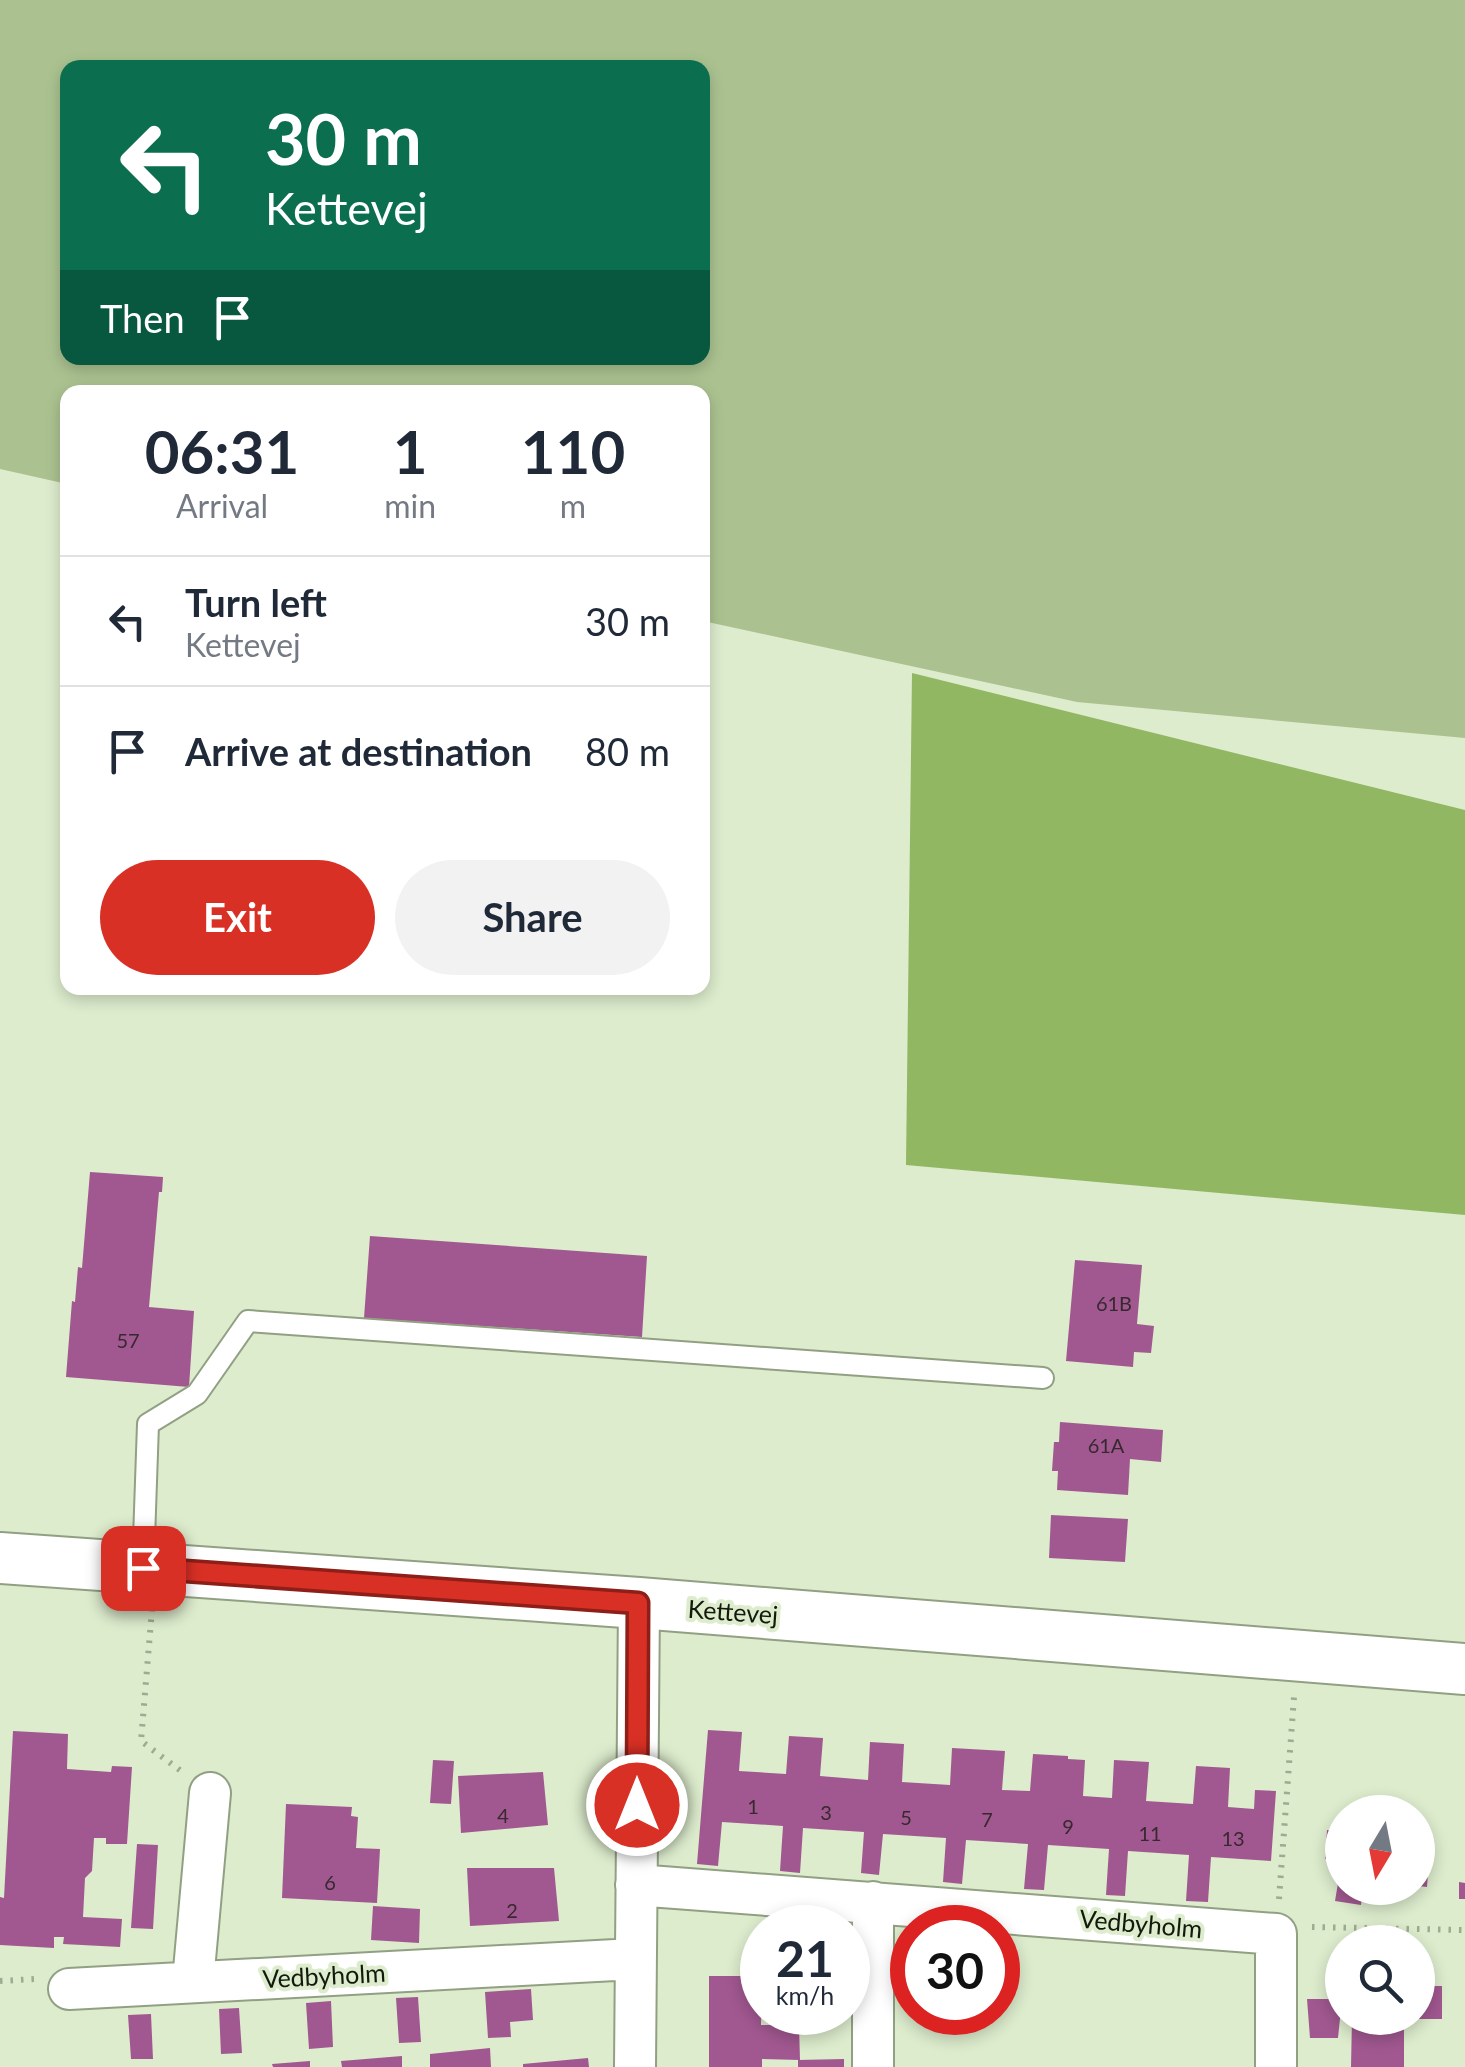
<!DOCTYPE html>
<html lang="en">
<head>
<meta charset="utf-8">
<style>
  :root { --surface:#fff; --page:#f2f2f3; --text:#1f2937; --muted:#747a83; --line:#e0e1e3; --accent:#d93025 }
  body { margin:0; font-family:Lato,sans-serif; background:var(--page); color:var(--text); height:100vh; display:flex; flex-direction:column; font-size:38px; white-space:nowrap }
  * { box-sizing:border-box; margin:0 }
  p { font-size:32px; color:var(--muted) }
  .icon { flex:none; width:55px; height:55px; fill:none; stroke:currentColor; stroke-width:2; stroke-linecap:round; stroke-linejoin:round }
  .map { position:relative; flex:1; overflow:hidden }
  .sheet { position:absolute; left:60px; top:385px; width:650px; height:610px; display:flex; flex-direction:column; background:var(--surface); border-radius:20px; box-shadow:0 5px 15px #0003 }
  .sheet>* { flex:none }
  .banner { position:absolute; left:60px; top:60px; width:650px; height:305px; border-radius:20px; box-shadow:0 5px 15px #0003; background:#0b6e4f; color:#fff; overflow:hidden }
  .needle { width:65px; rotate:190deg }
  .controls { position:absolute; left:1325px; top:1795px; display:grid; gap:20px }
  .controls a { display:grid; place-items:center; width:110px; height:110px; border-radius:50%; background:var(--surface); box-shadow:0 5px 15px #0003; font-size:50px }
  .speed { position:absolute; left:740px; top:1905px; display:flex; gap:20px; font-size:50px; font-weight:700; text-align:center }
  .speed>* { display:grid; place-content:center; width:130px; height:130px; border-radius:50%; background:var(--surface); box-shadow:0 5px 15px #0003; line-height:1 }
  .speed small { font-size:25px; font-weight:400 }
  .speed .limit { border:15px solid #d22; background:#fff; color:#111 }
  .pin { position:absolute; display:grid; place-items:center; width:85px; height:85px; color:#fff; margin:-42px; border-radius:20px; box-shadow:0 5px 15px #0006 }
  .me { position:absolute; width:110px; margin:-55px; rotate:0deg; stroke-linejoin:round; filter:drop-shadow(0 0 8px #0008) }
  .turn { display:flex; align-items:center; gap:35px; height:210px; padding:0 40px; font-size:45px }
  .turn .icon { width:130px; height:130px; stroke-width:2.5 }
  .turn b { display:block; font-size:70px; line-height:85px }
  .then { display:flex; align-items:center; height:95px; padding:0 40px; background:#0003; gap:20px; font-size:38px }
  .eta { display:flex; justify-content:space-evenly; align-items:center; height:170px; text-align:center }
  .eta b { font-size:60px; font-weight:700; line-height:70px }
  .action { display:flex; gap:20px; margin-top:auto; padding:20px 40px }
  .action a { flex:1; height:115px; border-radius:60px; background:var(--accent); color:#fff; font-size:40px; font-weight:700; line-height:115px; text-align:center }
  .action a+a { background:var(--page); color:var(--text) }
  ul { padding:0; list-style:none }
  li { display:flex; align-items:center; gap:30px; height:130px; padding:0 40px; border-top:2px solid var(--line) }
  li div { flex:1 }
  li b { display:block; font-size:38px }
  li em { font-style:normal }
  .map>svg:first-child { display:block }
  .green { fill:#abc290; fill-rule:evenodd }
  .forest { fill:#91b763 }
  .building { fill:#a15890 }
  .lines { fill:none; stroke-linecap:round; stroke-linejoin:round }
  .service-casing { stroke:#91a083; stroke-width:24 }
  .minor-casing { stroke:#91a083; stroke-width:44 }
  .tertiary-casing { stroke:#91a083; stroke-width:54 }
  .path { stroke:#9eaa91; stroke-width:6; stroke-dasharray:2.5 8; stroke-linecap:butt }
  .service { stroke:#fff; stroke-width:20 }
  .minor { stroke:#fff; stroke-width:40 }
  .tertiary { stroke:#fff; stroke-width:50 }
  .route-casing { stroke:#8d1f18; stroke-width:25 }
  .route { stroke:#d93025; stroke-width:18 }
  .labels { text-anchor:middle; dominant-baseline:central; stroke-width:8; stroke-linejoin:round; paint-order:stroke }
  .number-label { font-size:20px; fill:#37292e }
  .street-label { font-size:25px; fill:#14190e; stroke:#ddeccd }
</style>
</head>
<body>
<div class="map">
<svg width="1465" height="2067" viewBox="0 0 1465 2067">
  <rect width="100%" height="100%" fill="#ddeccd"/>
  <path class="green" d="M 0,0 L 1465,0 L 1465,738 L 1077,702 L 703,621 L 702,392 L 68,392 L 67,484 L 0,469 ZM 68,68 L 702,68 L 702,358 L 68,358 Z"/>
  <path class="forest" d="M 912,673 L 1465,810 L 1465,1215 L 906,1165 Z"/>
  <path class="building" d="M 90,1172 L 163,1177 L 162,1192 L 159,1192 L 149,1307 L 194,1311 L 189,1387 L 66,1377 L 72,1301 L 75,1302 L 78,1267 L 82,1268 Z
    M 370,1236 L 647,1256 L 642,1337 L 364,1318 Z
    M 1075,1260 L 1142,1265 L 1137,1324 L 1154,1326 L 1151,1353 L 1134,1352 L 1133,1367 L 1066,1361 Z
    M 1060,1422 L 1163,1430 L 1161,1462 L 1130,1459 L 1128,1495 L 1057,1490 L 1058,1471 L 1052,1471 L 1054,1442 L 1059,1442 Z
    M 1051,1515 L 1128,1519 L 1125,1562 L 1049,1558 Z
    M 708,1730 L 742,1732 L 739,1771 L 786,1774 L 789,1736 L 823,1738 L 820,1776 L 868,1780 L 870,1742 L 904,1744 L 902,1782 L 950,1785 L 952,1748 L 1005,1751 L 1002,1790 L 1030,1791 L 1033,1754 L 1068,1756 L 1068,1759 L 1085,1760 L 1083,1796 L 1112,1798 L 1114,1760 L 1149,1762 L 1146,1801 L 1193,1804 L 1196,1766 L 1230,1768 L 1228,1807 L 1254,1809 L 1255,1790 L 1276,1791 L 1271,1861 L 1211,1857 L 1208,1902 L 1186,1901 L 1189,1855 L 1128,1851 L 1125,1896 L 1106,1895 L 1109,1849 L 1048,1845 L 1044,1890 L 1024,1889 L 1028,1844 L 966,1840 L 962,1884 L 943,1882 L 946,1838 L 883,1834 L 879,1875 L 861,1873 L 864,1832 L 803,1828 L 800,1873 L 780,1871 L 783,1826 L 722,1822 L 718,1866 L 697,1864 Z
    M 13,1731 L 68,1734 L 67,1769 L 111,1772 L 112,1766 L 132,1767 L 127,1844 L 106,1844 L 106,1838 L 94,1838 L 92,1871 L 85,1878 L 83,1917 L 122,1919 L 120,1947 L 63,1944 L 64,1937 L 54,1937 L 54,1948 L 0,1945 L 0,1897 L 4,1898 Z
    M 433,1760 L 454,1761 L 451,1804 L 430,1803 Z
    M 543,1772 L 548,1825 L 461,1833 L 458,1776 Z
    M 286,1804 L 352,1807 L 351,1816 L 358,1817 L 356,1848 L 380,1849 L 377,1903 L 282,1898 Z
    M 1327,1830 L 1342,1831 L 1342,1860 L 1325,1859 Z
    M 1418,1833 L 1431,1834 L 1427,1887 L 1418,1886 Z
    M 137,1844 L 158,1845 L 153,1929 L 131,1928 Z
    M 467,1868 L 554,1868 L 559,1921 L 470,1926 Z
    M 1459,1882 L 1465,1883 L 1465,1899 L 1459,1899 Z
    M 1338,1883 L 1342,1884 L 1342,1888 L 1363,1888 L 1361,1905 L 1335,1901 Z
    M 373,1906 L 420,1909 L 419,1943 L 371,1940 Z
    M 1352,1936 L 1404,1936 L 1404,1942 L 1352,1942 Z
    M 709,1976 L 762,1976 L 761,2025 L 799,2025 L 800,2060 L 762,2059 L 762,2067 L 709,2067 Z
    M 1418,1986 L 1442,1986 L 1442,2019 L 1418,2019 Z
    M 531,1989 L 533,2020 L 510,2022 L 511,2037 L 488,2038 L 485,1992 Z
    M 418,1997 L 421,2042 L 399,2043 L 396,1998 Z
    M 1307,1999 L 1342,1999 L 1338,2038 L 1310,2038 Z
    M 331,2001 L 333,2047 L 309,2049 L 306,2003 Z
    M 239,2008 L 242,2053 L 221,2054 L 219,2009 Z
    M 151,2014 L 153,2059 L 131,2059 L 128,2015 Z
    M 1352,2018 L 1404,2018 L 1404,2067 L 1351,2067 Z
    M 490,2048 L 491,2067 L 430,2067 L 430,2054 Z
    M 402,2056 L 402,2067 L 342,2067 L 341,2061 Z
    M 588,2058 L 589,2067 L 523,2067 L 523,2064 Z
    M 844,2059 L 844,2067 L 798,2067 L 798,2060 Z
    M 310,2061 L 310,2067 L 273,2067 L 272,2064 Z"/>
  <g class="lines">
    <g class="service-casing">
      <path id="service" d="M 143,1568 L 148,1424 L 197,1394 L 248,1321 L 1043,1378"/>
    </g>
    <g class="minor-casing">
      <path id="minor" d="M 636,1885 L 1276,1934 L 1276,2067
        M 193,1981 L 210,1793
        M 69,1989 L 634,1959
        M 635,2067 L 639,1603
        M 873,2067 L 873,1902"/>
    </g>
    <g class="tertiary-casing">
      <path id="tertiary" d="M 0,1558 L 639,1603 L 1465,1669"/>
    </g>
    <path class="path" d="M 152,1609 L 141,1741 L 181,1771
      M 1279,1899 L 1294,1697
      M 1312,1927 L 1465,1930
      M 0,1981 L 34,1979"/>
    <use href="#service" class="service"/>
    <use href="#minor" class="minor"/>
    <use href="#tertiary" class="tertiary"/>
  </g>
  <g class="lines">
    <g class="route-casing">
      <path id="route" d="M 143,1568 L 638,1603 L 637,1805"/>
    </g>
    <use href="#route" class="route"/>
  </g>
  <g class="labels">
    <g class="number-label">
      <text x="1114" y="1303">61B</text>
      <text x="128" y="1340">57</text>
      <text x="1106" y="1445">61A</text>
      <text x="753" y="1806">1</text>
      <text x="826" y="1812">3</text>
      <text x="503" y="1815">4</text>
      <text x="906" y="1817">5</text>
      <text x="987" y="1819">7</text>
      <text x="1068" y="1826">9</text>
      <text x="1150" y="1833">11</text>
      <text x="1233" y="1838">13</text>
      <text x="330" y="1882">6</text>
      <text x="512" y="1910">2</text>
    </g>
    <g class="street-label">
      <text transform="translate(733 1611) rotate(4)">Kettevej</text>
      <text transform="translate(1141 1923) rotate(5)">Vedbyholm</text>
      <text transform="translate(324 1975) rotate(-3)">Vedbyholm</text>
    </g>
  </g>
</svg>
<div class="controls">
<a><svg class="needle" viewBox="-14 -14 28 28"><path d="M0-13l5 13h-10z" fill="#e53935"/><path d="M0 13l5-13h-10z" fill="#747a83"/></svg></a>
<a><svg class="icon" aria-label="search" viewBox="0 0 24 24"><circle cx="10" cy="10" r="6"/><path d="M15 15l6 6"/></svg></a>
</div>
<div class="speed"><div>21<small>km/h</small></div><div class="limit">30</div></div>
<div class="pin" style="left:143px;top:1568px;background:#d93025"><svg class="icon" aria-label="arrive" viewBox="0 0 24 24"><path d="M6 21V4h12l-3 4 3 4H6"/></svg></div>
<svg class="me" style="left:637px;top:1805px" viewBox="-20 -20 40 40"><circle r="17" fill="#d93025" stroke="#fff" stroke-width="3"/><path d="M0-11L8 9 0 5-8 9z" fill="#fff"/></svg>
<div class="banner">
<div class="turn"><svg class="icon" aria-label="left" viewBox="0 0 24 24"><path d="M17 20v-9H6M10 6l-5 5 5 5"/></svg><div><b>30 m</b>Kettevej</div></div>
<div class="then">Then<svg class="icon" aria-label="arrive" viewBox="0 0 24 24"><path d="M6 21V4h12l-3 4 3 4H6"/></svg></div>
</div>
<section class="sheet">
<div class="eta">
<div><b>06:31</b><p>Arrival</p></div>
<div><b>1</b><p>min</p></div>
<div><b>110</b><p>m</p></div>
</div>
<ul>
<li><svg class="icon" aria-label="left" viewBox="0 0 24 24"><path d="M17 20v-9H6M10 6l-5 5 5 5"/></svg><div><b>Turn left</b><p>Kettevej</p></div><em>30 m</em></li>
<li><svg class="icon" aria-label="arrive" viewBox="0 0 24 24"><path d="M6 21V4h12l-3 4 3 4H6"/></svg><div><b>Arrive at destination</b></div><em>80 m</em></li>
</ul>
<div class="action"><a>Exit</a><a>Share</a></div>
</section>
</div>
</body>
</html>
